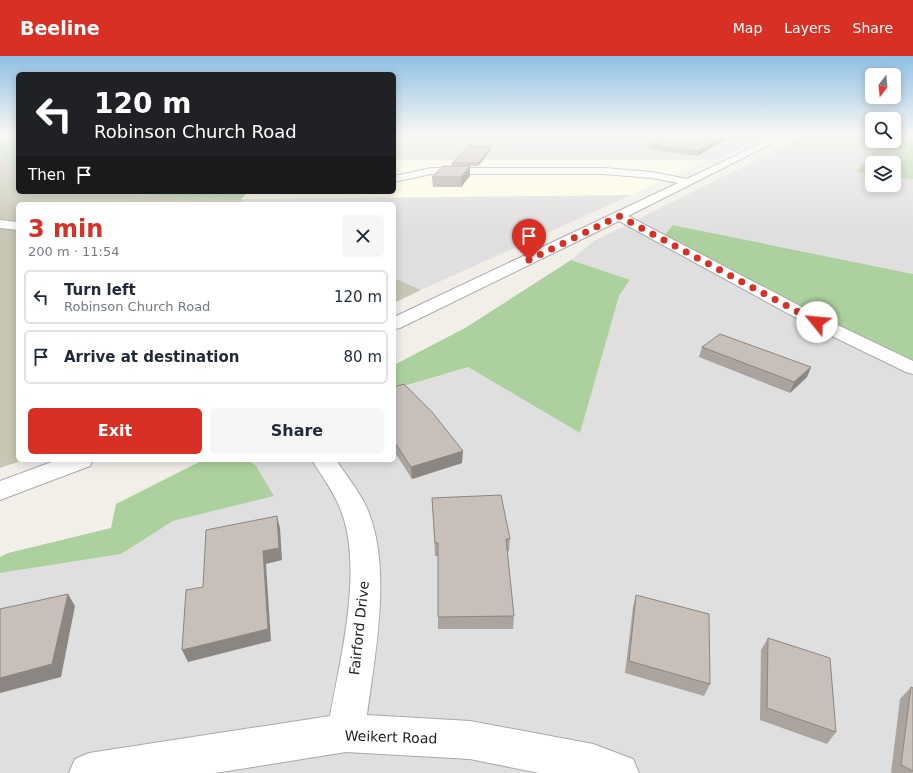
<!DOCTYPE html>
<html lang="en">
<head>
<meta charset="utf-8">
<style>
  :root { --surface:#fff; --page:#f6f6f7; --text:#1f2937; --muted:#747a83; --line:#e0e1e3; --accent:#d93025 }
  body { margin:0; font-family:"DejaVu Sans",sans-serif; background:var(--page); color:var(--text); height:100vh; display:flex; flex-direction:column; font-size:15px; white-space:nowrap }
  * { box-sizing:border-box; margin:0 }
  p { font-size:13px; color:var(--muted) }
  .icon { flex:none; width:22px; height:22px; fill:none; stroke:currentColor; stroke-width:2; stroke-linecap:round; stroke-linejoin:round }
  .map { position:relative; flex:1; overflow:hidden }
  .sheet { position:absolute; left:16px; top:146px; width:380px; height:260px; display:flex; flex-direction:column; background:var(--surface); border-radius:6px; box-shadow:0 2px 10px #0003 }
  .sheet>* { flex:none }
  .top-card { position:absolute; left:16px; top:16px; width:380px; height:122px; border-radius:6px; box-shadow:0 2px 10px #0003; background:#202124; color:#fff; overflow:hidden }
  .needle { width:26px; rotate:196deg }
  .tools { position:absolute; left:865px; top:12px; display:grid; gap:8px }
  .tools a { display:grid; place-items:center; width:36px; height:36px; border-radius:6px; background:var(--surface); box-shadow:0 2px 10px #0003; font-size:20px }
  .pin { position:absolute; display:grid; place-items:center; width:34px; height:34px; color:#fff; margin:-41px -17px; border-radius:50% 50% 50% 0; rotate:-45deg; box-shadow:0 0 4px #0007 }
  .pin .icon { rotate:45deg }
  .me { position:absolute; width:44px; margin:-22px; rotate:298deg; stroke-linejoin:round; filter:drop-shadow(0 0 3px #0008) }
  .turn { display:flex; align-items:center; gap:14px; height:84px; padding:0 12px; font-size:18px }
  .turn .icon { width:52px; height:52px; stroke-width:2.5 }
  .turn b { display:block; font-size:28px; line-height:34px }
  .then { display:flex; align-items:center; height:38px; padding:0 12px; background:#0003; gap:8px; font-size:15px }
  .round { display:grid; place-items:center; flex:none; width:42px; height:42px; border-radius:6px; background:var(--page) }
  .overview { display:flex; align-items:center; justify-content:space-between; height:68px; padding:0 12px }
  h1 { font-size:24px; font-weight:700; line-height:30px; color:var(--accent) }
  .action { display:flex; gap:8px; margin-top:auto; padding:8px 12px }
  .action a { flex:1; height:46px; border-radius:6px; background:var(--accent); color:#fff; font-size:16px; font-weight:700; line-height:46px; text-align:center }
  .action a+a { background:var(--page); color:var(--text) }
  ul { padding:0; list-style:none }
  li { display:flex; align-items:center; gap:12px; height:54px; margin:0 8px 6px; padding:0 4px; border:2px solid var(--line); border-radius:6px }
  li div { flex:1 }
  li b { display:block; font-size:15px }
  li em { font-style:normal }
  header { display:flex; align-items:center; gap:24px; box-sizing:border-box; height:56px; padding:0 20px; background:var(--accent); color:#fff }
  header strong { font-size:19px }
  nav { display:flex; gap:22px; margin-inline-start:auto; font-size:14px }
  .map>svg:first-child { display:block }
  .residential { fill:#e0dfdf }
  .education { fill:#ffffe5 }
  .construction { fill:#c7c7b4 }
  .forest { fill:#add19e }
  .lines { fill:none; stroke-linecap:round; stroke-linejoin:round }
  .stream { fill:#aad3df; fill-rule:evenodd }
  .minor-casing { stroke:#a9a9a9; stroke-width:2 }
  .minor { fill:#fff; fill-rule:evenodd }
  .wall { fill:#aba49e }
  .shaded-wall { fill:#8b8681 }
  .building { fill:#c7bfb8; stroke:#8b8681 }
  .route { stroke:#d93025; stroke-width:7; stroke-dasharray:0 12.6 }
  .labels { text-anchor:middle; dominant-baseline:central; stroke-width:3; stroke-linejoin:round; paint-order:stroke }
  .near-street-label { font-size:14px; fill:#222; stroke:#fff }
</style>
</head>
<body>
<header>
<strong>Beeline</strong>
<nav><a>Map</a><a>Layers</a><a>Share</a></nav>
</header>
<div class="map">
<svg width="913" height="717" viewBox="0 0 913 717">
  <rect width="100%" height="100%" fill="#f2efe9"/>
  <path class="residential" d="M 394,78 L 516,83 L 538,78 L 771,78 L 716,104 L 394,104 Z
    M 803,81 L 880,89 L 866,106 L 855,116 L 872,118 L 872,129 L 894,129 L 894,121 L 913,123 L 913,218 L 674,169 L 913,310 L 913,717 L 0,717 L 0,517 L 121,498 L 173,465 L 274,440 L 256,410 L 248,404 L 394,404 L 394,334 L 468,311 L 580,376 L 619,240 L 630,225 L 571,204 L 594,185 Z
    M 631,139 L 421,234 L 394,222 L 394,148 L 244,148 L 241,143 Z"/>
  <path class="education" d="M 394,104 L 708,104 L 631,139 L 241,143 L 248,136 L 394,136 Z"/>
  <path class="construction" d="M 0,98 L 8,110 L 18,112 L 18,136 L 113,136 L 184,142 L 241,143 L 244,148 L 18,148 L 18,404 L 24,404 L 0,412 Z
    M 394,222 L 421,234 L 394,247 Z"/>
  <path class="forest" d="M 0,78 L 18,78 L 18,112 L 8,110 L 0,98 Z
    M 394,78 L 538,78 L 516,83 Z
    M 809,78 L 872,78 L 872,85 L 894,85 L 894,78 L 913,78 L 913,123 L 894,121 L 894,107 L 872,107 L 872,118 L 854,116 L 866,106 L 879,89 L 803,81 Z
    M 113,136 L 248,136 L 241,143 L 184,142 Z
    M 673,169 L 913,218 L 913,310 L 663,181 Z
    M 571,204 L 630,224 L 619,240 L 580,377 L 468,311 L 398,332 L 394,331 L 394,309 L 465,272 Z
    M 203,404 L 248,404 L 256,410 L 274,440 L 173,465 L 121,498 L 0,517 L 0,501 L 8,497 L 111,472 L 116,448 Z"/>
  <g class="lines">
    <path class="stream" d="M 0,78 L 18,78 L 18,80 L 0,80 Z
      M 480,78 L 486,78 L 505,82 L 504,83 Z"/>
    <g class="minor-casing">
      <path id="minor" d="M 780,78 L 791,78 L 628,160 L 823,262 L 913,305 L 913,318 L 906,316 L 811,270 L 619,165 L 400,272 L 394,273 L 394,261 L 678,127 L 652,122 L 604,118 L 431,118 L 394,126 L 394,120 L 431,112 L 604,112 L 652,116 L 687,123 Z
        M 0,164 L 18,166 L 18,174 L 0,172 Z
        M 57,404 L 93,404 L 90,410 L 0,444 L 0,425 Z
        M 312,404 L 336,404 C 346,419 358,434 366,450 C 393,508 375,598 367,659 L 470,665 L 593,688 L 633,703 L 639,717 L 539,717 L 470,703 L 346,696 L 215,717 L 69,717 L 75,703 L 89,697 L 330,660 C 341,600 364,510 340,452 C 333,435 321,419 312,404 Z"/>
    </g>
    <use href="#minor" class="minor"/>
  </g>
  <path class="wall" d="M 735,78 L 697,100 L 648,93 L 649,89 Z
    M 491,91 L 491,94 L 478,110 L 470,110 L 470,120 L 461,131 L 433,131 L 432,121 L 452,110 L 452,107 Z
    M 702,291 L 811,311 L 807,321 L 790,337 L 699,301 Z
    M 394,331 L 462,407 L 412,423 L 394,395 Z
    M 432,442 L 510,483 L 509,495 L 507,496 L 514,560 L 513,573 L 438,573 L 438,500 L 435,500 Z
    M 636,539 L 710,628 L 704,640 L 625,617 L 633,551 Z
    M 768,582 L 836,676 L 827,688 L 760,664 L 761,594 Z
    M 911,631 L 913,632 L 913,717 L 891,717 L 900,643 Z"/>
  <path class="shaded-wall" d="M 729,78 L 735,78 L 697,100 L 698,95 Z
    M 491,91 L 491,94 L 478,110 L 478,107 Z
    M 470,110 L 470,120 L 461,131 L 461,121 Z
    M 811,311 L 807,321 L 790,337 L 794,326 Z
    M 463,395 L 462,407 L 412,423 L 411,411 Z
    M 277,460 L 280,472 L 282,504 L 266,508 L 271,585 L 188,606 L 182,594 L 263,495 Z
    M 68,538 L 75,550 L 61,621 L 0,637 L 0,622 Z"/>
  <path class="building" d="M 669,78 L 729,78 L 698,95 L 649,89 Z
    M 469,90 L 491,91 L 478,107 L 452,107 Z
    M 443,110 L 470,110 L 461,121 L 432,121 Z
    M 720,278 L 811,311 L 794,326 L 702,291 Z
    M 404,328 L 432,356 L 463,395 L 411,411 L 394,385 L 394,331 Z
    M 501,439 L 510,483 L 506,483 L 514,560 L 438,561 L 438,487 L 435,487 L 432,442 Z
    M 277,460 L 279,492 L 263,495 L 268,573 L 182,594 L 186,534 L 203,531 L 206,474 Z
    M 68,538 L 52,608 L 0,622 L 0,553 Z
    M 636,539 L 709,558 L 710,628 L 629,605 Z
    M 768,582 L 830,602 L 836,676 L 767,652 Z
    M 911,631 L 913,632 L 913,715 L 901,709 Z"/>
  <linearGradient id="sky" x2="0" y2="1"><stop stop-color="#8fc0e4"/><stop offset="0.44" stop-color="#f9f8f5"/><stop offset="1" stop-color="#f9f8f5" stop-opacity="0"/></linearGradient>
  <rect width="913" height="179" fill="url(#sky)"/>
  <g class="lines">
    <path class="route" d="M 529,204 L 619,160 L 817,266"/>
  </g>
  <g class="labels">
    <g class="near-street-label">
      <text transform="translate(359 572) rotate(-84)">Fairford Drive</text>
      <text transform="translate(391 681) rotate(2)">Weikert Road</text>
    </g>
  </g>
</svg>
<div class="tools">
<a><svg class="needle" viewBox="-14 -14 28 28"><path d="M0-13l5 13h-10z" fill="#e53935"/><path d="M0 13l5-13h-10z" fill="#747a83"/></svg></a>
<a><svg class="icon" aria-label="search" viewBox="0 0 24 24"><circle cx="10" cy="10" r="6"/><path d="M15 15l6 6"/></svg></a>
<a><svg class="icon" aria-label="layers" viewBox="0 0 24 24"><path d="M12 4l9 5-9 5-9-5zM3 14l9 5 9-5"/></svg></a>
</div>
<div class="pin" style="left:529px;top:204px;background:#d93025"><svg class="icon" aria-label="arrive" viewBox="0 0 24 24"><path d="M6 21V4h12l-3 4 3 4H6"/></svg></div>
<svg class="me" style="left:817px;top:266px" viewBox="-20 -20 40 40"><circle r="19" fill="#fff"/><path d="M0-13L10 11 0 6-10 11z" fill="#d93025"/></svg>
<div class="top-card">
<div class="turn"><svg class="icon" aria-label="left" viewBox="0 0 24 24"><path d="M17 20v-9H6M10 6l-5 5 5 5"/></svg><div><b>120 m</b>Robinson Church Road</div></div>
<div class="then">Then<svg class="icon" aria-label="arrive" viewBox="0 0 24 24"><path d="M6 21V4h12l-3 4 3 4H6"/></svg></div>
</div>
<section class="sheet">
<div class="overview"><div><h1>3 min</h1><p>200 m · 11:54</p></div><a class="round"><svg class="icon" aria-label="close" viewBox="0 0 24 24"><path d="M6 6l12 12M18 6L6 18"/></svg></a></div>
<ul>
<li><svg class="icon" aria-label="left" viewBox="0 0 24 24"><path d="M17 20v-9H6M10 6l-5 5 5 5"/></svg><div><b>Turn left</b><p>Robinson Church Road</p></div><em>120 m</em></li>
<li><svg class="icon" aria-label="arrive" viewBox="0 0 24 24"><path d="M6 21V4h12l-3 4 3 4H6"/></svg><div><b>Arrive at destination</b></div><em>80 m</em></li>
</ul>
<div class="action"><a>Exit</a><a>Share</a></div>
</section>
</div>
</body>
</html>
